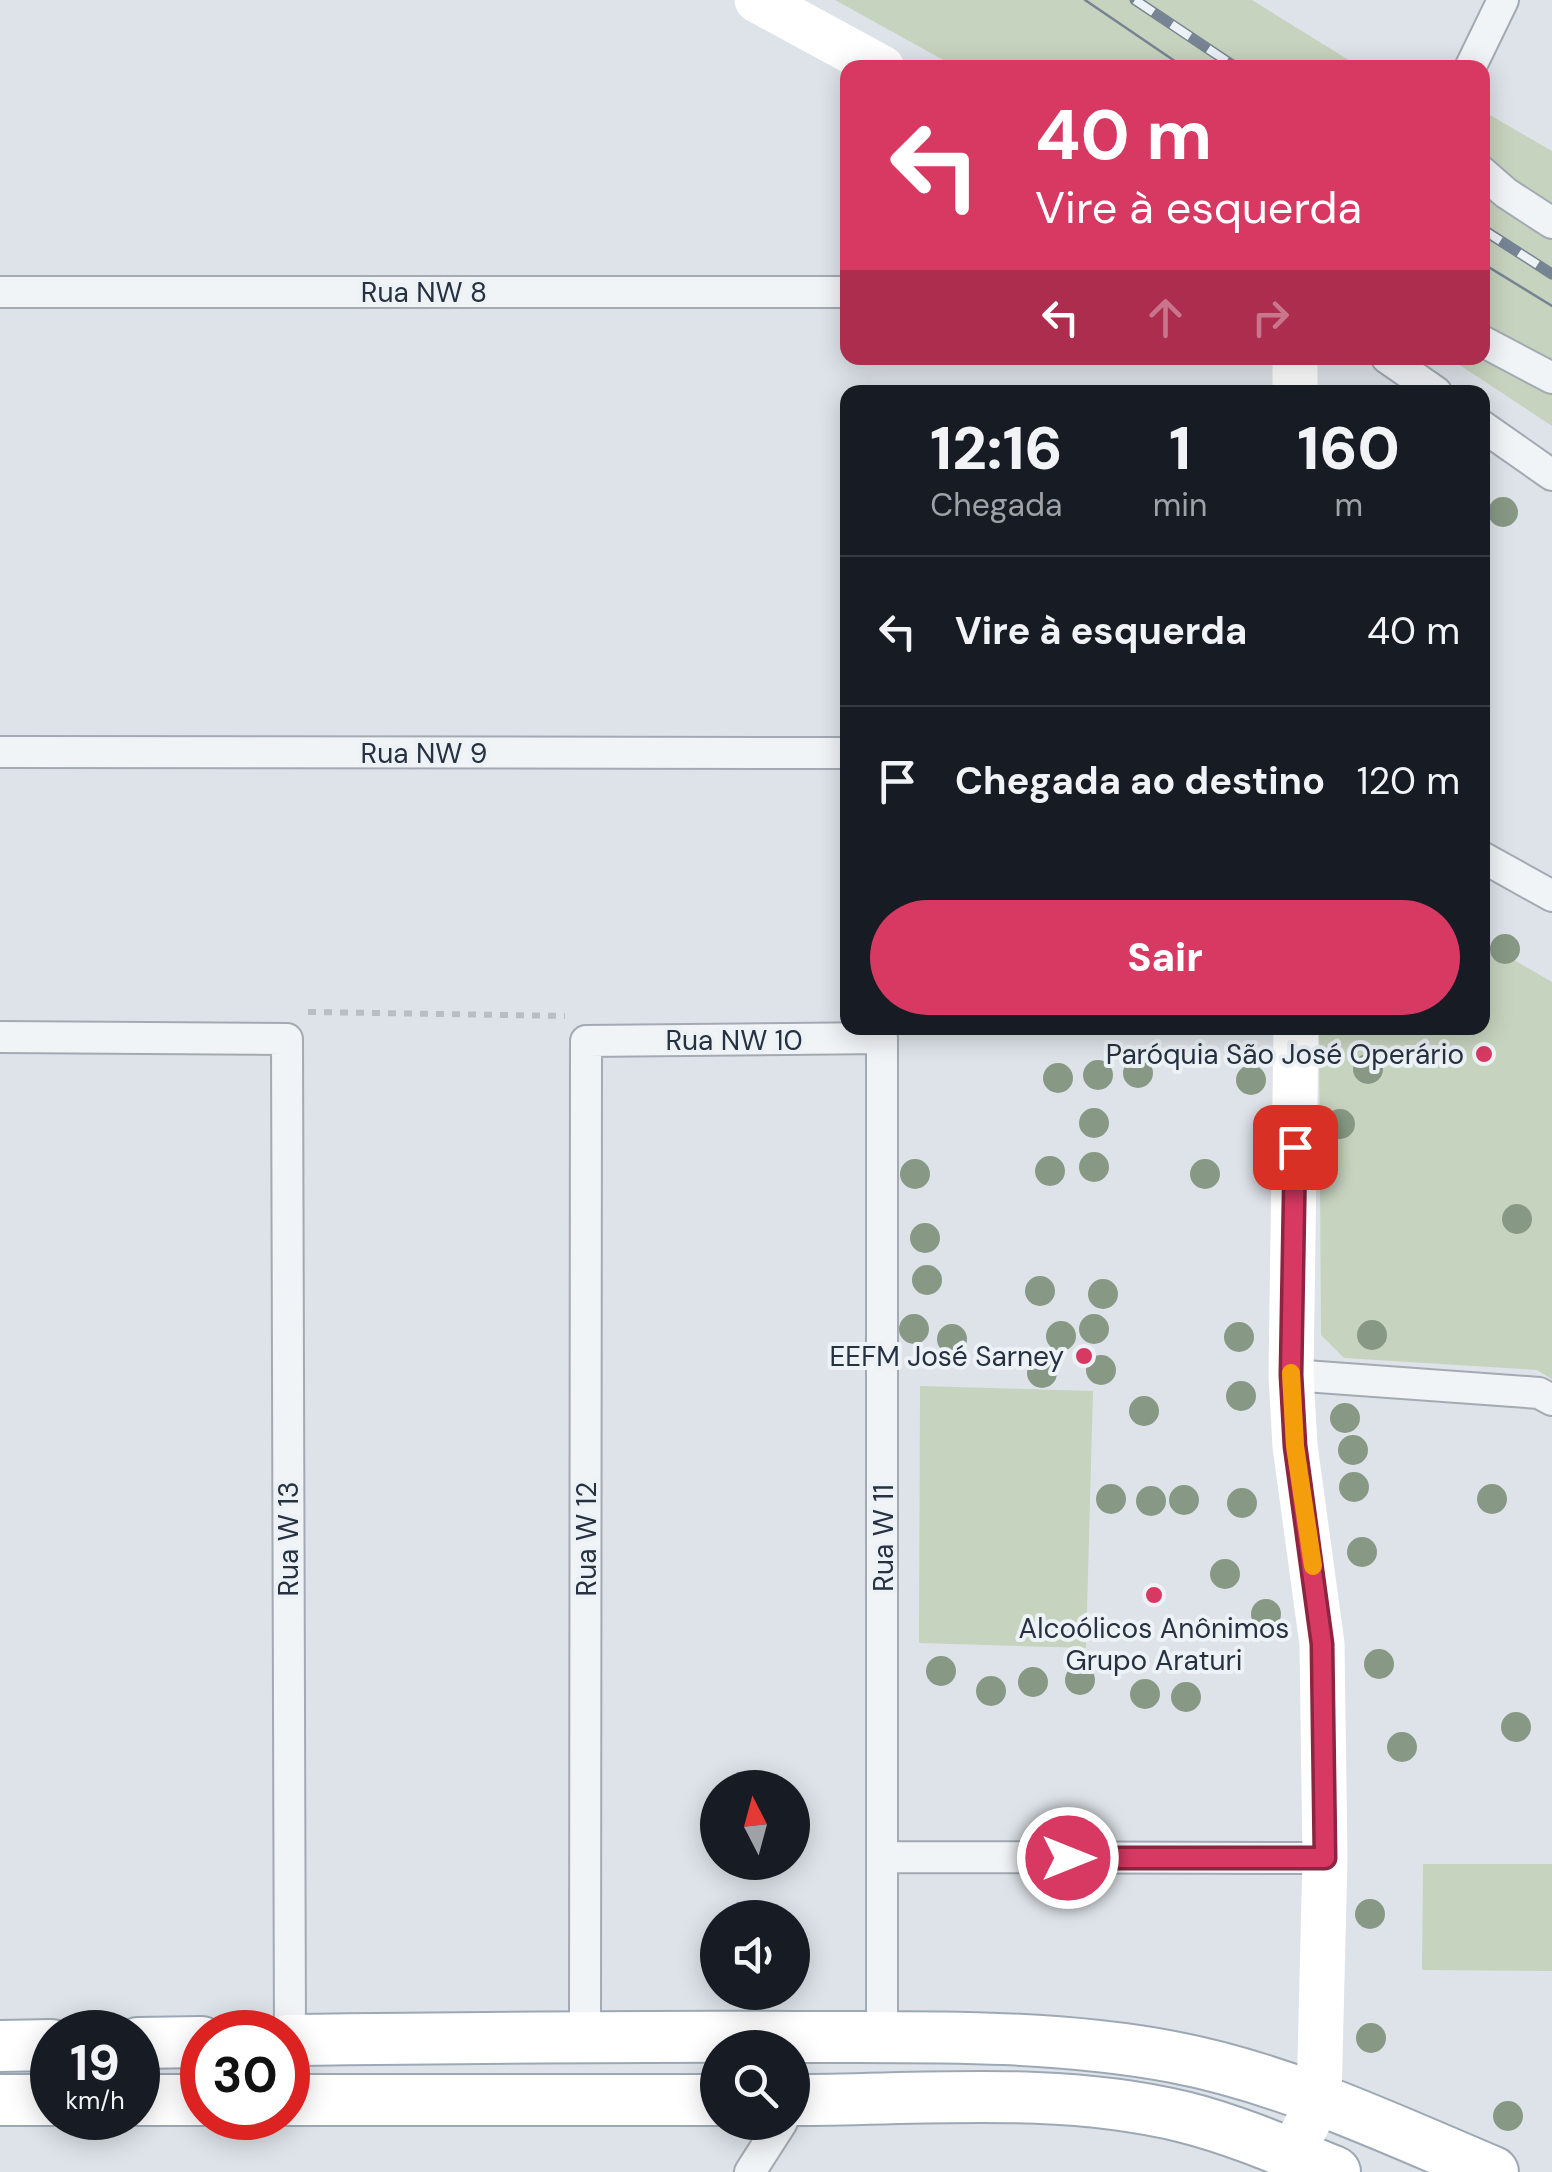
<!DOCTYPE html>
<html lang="pt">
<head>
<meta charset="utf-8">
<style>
  :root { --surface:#171b24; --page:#20242c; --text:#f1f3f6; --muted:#9ea1a6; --line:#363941; --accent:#d83962 }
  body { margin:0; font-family:"DM Sans",sans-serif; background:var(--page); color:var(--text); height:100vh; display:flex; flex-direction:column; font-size:38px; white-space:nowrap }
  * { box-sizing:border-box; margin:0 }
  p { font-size:32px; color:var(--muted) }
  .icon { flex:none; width:55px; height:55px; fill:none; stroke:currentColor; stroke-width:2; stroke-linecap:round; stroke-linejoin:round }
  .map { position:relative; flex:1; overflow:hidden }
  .panel { position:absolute; left:840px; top:385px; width:650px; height:650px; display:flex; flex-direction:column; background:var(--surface); border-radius:20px; box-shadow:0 5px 25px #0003 }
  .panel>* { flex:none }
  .top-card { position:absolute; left:840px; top:60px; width:650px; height:305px; border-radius:20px; box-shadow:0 5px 25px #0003; background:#d83962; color:#fff; overflow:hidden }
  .needle { width:65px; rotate:354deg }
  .buttons { position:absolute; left:700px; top:1770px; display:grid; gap:20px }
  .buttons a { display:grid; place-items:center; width:110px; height:110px; border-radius:50%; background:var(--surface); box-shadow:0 5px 25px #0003; font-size:50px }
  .speed { position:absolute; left:30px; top:2010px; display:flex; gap:20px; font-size:50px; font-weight:700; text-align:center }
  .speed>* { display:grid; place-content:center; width:130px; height:130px; border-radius:50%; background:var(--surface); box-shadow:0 5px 25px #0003; line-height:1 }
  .speed small { font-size:25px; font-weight:400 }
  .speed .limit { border:15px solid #d22; background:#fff; color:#111 }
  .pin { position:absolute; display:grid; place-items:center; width:85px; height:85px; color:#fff; margin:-42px; border-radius:20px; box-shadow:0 5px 15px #0006 }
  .me { position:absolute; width:110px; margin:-55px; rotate:90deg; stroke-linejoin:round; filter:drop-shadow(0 0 8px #0008) }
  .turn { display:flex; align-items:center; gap:35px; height:210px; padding:0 30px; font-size:45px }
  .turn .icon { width:130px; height:130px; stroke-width:2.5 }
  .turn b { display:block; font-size:70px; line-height:85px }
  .lanes { display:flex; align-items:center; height:95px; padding:0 30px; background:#0003; justify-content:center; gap:50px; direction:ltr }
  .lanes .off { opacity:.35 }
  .eta { display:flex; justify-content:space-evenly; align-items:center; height:170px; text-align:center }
  .eta b { font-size:60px; font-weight:800; line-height:70px }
  .primary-button { display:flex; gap:20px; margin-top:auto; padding:20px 30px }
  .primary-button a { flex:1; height:115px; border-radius:60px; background:var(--accent); color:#fff; font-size:40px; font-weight:800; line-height:115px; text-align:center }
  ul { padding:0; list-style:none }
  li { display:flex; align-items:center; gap:30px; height:150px; padding:0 30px; border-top:2px solid var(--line) }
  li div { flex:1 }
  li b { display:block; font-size:38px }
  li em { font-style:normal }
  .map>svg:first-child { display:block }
  .green { fill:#c6d3be }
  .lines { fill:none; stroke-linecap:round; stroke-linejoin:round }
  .street-casing { stroke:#a3aab3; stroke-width:34 }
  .primary-casing { stroke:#9ca9b5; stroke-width:54 }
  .path { stroke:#b8bec4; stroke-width:6; stroke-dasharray:8 8; stroke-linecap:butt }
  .street { stroke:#f1f4f7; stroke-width:30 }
  .secondary { stroke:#fff; stroke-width:45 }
  .primary { stroke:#fff; stroke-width:50 }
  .tram { stroke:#768493; stroke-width:2.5 }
  .rail-casing { stroke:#768493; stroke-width:11 }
  .rail { stroke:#edf2f6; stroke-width:8; stroke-dasharray:22; stroke-linecap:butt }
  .tree { fill:#879984 }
  .route-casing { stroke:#8c2540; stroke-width:25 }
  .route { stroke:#d83962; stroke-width:18 }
  .slow { stroke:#f59e0b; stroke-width:18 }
  .poi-dot { fill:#d83962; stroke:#edf2f6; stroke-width:4 }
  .labels { text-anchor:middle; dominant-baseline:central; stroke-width:8; stroke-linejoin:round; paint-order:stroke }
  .street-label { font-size:28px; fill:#263241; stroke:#edf2f6 }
  .poi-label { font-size:28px; fill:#263241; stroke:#edf2f6; text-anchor:end }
</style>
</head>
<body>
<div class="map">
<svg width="1552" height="2172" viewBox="0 0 1552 2172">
  <rect width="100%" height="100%" fill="#dee3e9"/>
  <path class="green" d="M 835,0 L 1252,0 L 1360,67 L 956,67 Z
    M 1483,111 L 1552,151 L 1552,426 L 1449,358 L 1482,358 Z
    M 1483,942 L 1552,982 L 1552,1379 L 1537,1370 L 1344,1358 L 1321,1335 L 1319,1028 L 1482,1028 Z
    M 920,1386 L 1093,1391 L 1086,1648 L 919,1643 Z
    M 1423,1864 L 1552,1864 L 1552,1971 L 1422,1970 Z"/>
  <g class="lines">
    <g class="street-casing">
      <path id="street" d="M 1470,68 L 1503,0
        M 1482,172 L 1506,193 L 1552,223
        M 0,292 L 848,292
        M 1482,341 L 1552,378
        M 1387,358 L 1436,392
        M 1482,426 L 1552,475
        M 0,752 L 848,753
        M 1482,857 L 1552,896
        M 0,1037 L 287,1039 L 290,2040
        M 1291,1375 L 1539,1393 L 1552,1400
        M 884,1857 L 1325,1858
        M 585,2036 L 586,1041 L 882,1038 L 882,2037
        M 750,2172 L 782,2122"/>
    </g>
    <g class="primary-casing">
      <path id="primary" d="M 288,2040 C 457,2038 626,2036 795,2037 C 917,2037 1053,2034 1173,2057 C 1284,2078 1388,2128 1493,2172
        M 138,2043 L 202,2042
        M 0,2046 L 52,2045
        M 0,2100 L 52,2100
        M 138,2100 L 202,2100
        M 288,2100 L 718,2100
        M 792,2100 C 921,2100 1058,2086 1184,2117 C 1236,2130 1286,2152 1335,2172"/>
    </g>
    <path class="path" d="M 308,1012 L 565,1016"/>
    <use href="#street" class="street"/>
    <path class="secondary" d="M 757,0 L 882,68
      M 1295,358 L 1295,392
      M 1293,2152 L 1319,2100 L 1325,1858 L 1322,1644 L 1295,1446 L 1291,1375 L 1296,1028"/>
    <use href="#primary" class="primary"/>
    <path class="tram" d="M 1085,0 L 1185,68
      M 1482,263 L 1552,306"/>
    <g class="rail-casing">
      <path id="rail" d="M 1135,0 L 1237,68
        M 1482,229 L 1552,274"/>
    </g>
    <use href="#rail" class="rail"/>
  </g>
  <g class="tree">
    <circle cx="1503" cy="512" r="15"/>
    <circle cx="1505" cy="949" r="15"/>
    <circle cx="1368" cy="1069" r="15"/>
    <circle cx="1138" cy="1073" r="15"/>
    <circle cx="1098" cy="1075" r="15"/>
    <circle cx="1058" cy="1078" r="15"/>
    <circle cx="1251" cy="1080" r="15"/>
    <circle cx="1094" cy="1123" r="15"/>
    <circle cx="1340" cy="1124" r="15"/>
    <circle cx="1094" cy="1167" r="15"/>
    <circle cx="1050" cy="1171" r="15"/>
    <circle cx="915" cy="1174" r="15"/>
    <circle cx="1205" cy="1174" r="15"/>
    <circle cx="1517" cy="1219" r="15"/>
    <circle cx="925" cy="1238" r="15"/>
    <circle cx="927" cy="1280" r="15"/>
    <circle cx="1040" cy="1291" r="15"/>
    <circle cx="1103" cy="1294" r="15"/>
    <circle cx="914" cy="1329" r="15"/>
    <circle cx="1094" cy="1329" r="15"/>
    <circle cx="1372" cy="1335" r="15"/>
    <circle cx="1061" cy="1336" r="15"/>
    <circle cx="1239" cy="1337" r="15"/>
    <circle cx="952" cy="1339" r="15"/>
    <circle cx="1101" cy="1370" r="15"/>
    <circle cx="1042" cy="1373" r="15"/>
    <circle cx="1241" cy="1396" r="15"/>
    <circle cx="1144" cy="1411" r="15"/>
    <circle cx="1345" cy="1418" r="15"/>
    <circle cx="1353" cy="1450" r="15"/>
    <circle cx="1354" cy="1487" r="15"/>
    <circle cx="1111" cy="1499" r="15"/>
    <circle cx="1492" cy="1499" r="15"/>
    <circle cx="1184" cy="1500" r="15"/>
    <circle cx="1151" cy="1501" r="15"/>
    <circle cx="1242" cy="1503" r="15"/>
    <circle cx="1362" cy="1552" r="15"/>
    <circle cx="1225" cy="1574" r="15"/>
    <circle cx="1266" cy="1614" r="15"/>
    <circle cx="1379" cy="1664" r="15"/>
    <circle cx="941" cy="1671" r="15"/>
    <circle cx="1080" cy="1680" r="15"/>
    <circle cx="1033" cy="1682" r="15"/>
    <circle cx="991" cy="1691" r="15"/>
    <circle cx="1145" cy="1694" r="15"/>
    <circle cx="1186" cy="1697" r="15"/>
    <circle cx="1516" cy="1727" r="15"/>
    <circle cx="1402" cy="1747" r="15"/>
    <circle cx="1370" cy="1914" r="15"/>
    <circle cx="1371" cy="2038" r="15"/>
    <circle cx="1508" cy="2116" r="15"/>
  </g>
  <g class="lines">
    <g class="route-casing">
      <path id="route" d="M 1068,1858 L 1325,1858 L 1322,1644 L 1295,1446 L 1291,1375 L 1295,1147"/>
    </g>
    <use href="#route" class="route"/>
    <path class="slow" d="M 1291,1373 L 1295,1446 L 1313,1566"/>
  </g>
  <g class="poi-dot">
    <circle cx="1484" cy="1054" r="10"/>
    <circle cx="1084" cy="1356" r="10"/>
    <circle cx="1154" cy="1595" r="10"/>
  </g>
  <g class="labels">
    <g class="street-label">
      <text x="424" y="292">Rua NW 8</text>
      <text x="424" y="753">Rua NW 9</text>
      <text x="734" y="1040">Rua NW 10</text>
      <text transform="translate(883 1538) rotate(-90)">Rua W 11</text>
      <text transform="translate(288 1539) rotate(-90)">Rua W 13</text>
      <text transform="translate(586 1539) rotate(-90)">Rua W 12</text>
    </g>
    <g class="poi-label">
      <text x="1464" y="1054">Paróquia São José Operário</text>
      <text x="1064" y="1356">EEFM José Sarney</text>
      <text x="1154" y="1628" text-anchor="middle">Alcoólicos Anônimos<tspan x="1154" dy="32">Grupo Araturi</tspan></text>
    </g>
  </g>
</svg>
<div class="buttons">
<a><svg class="needle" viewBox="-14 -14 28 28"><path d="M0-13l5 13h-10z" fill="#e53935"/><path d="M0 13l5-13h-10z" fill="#9ea1a6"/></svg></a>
<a><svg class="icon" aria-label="sound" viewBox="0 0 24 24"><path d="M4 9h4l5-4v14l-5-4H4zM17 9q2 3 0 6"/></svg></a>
<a><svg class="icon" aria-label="search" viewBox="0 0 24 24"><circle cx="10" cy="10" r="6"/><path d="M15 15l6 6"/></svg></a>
</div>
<div class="speed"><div>19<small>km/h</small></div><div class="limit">30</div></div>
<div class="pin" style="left:1295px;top:1147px;background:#d93025"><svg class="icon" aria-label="arrive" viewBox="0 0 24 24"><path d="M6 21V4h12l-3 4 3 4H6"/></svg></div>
<svg class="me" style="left:1068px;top:1858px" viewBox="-20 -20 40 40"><circle r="17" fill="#d83962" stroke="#fff" stroke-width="3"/><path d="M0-11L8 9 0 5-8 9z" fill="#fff"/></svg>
<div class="top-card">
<div class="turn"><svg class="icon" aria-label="left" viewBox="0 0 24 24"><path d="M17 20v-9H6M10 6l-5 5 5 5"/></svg><div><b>40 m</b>Vire à esquerda</div></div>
<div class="lanes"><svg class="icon" aria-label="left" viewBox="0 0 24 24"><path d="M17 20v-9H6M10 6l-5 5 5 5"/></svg><svg class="icon off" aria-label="ahead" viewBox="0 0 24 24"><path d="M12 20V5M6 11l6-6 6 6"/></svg><svg class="icon off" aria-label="right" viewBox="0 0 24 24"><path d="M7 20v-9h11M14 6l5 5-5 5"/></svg></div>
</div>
<section class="panel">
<div class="eta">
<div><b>12:16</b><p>Chegada</p></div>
<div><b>1</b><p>min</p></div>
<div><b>160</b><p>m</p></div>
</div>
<ul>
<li><svg class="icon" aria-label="left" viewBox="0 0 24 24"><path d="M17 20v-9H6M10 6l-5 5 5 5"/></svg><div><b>Vire à esquerda</b></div><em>40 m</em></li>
<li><svg class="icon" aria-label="arrive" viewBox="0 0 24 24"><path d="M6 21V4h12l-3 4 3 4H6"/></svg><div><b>Chegada ao destino</b></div><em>120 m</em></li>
</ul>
<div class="primary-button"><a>Sair</a></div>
</section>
</div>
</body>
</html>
